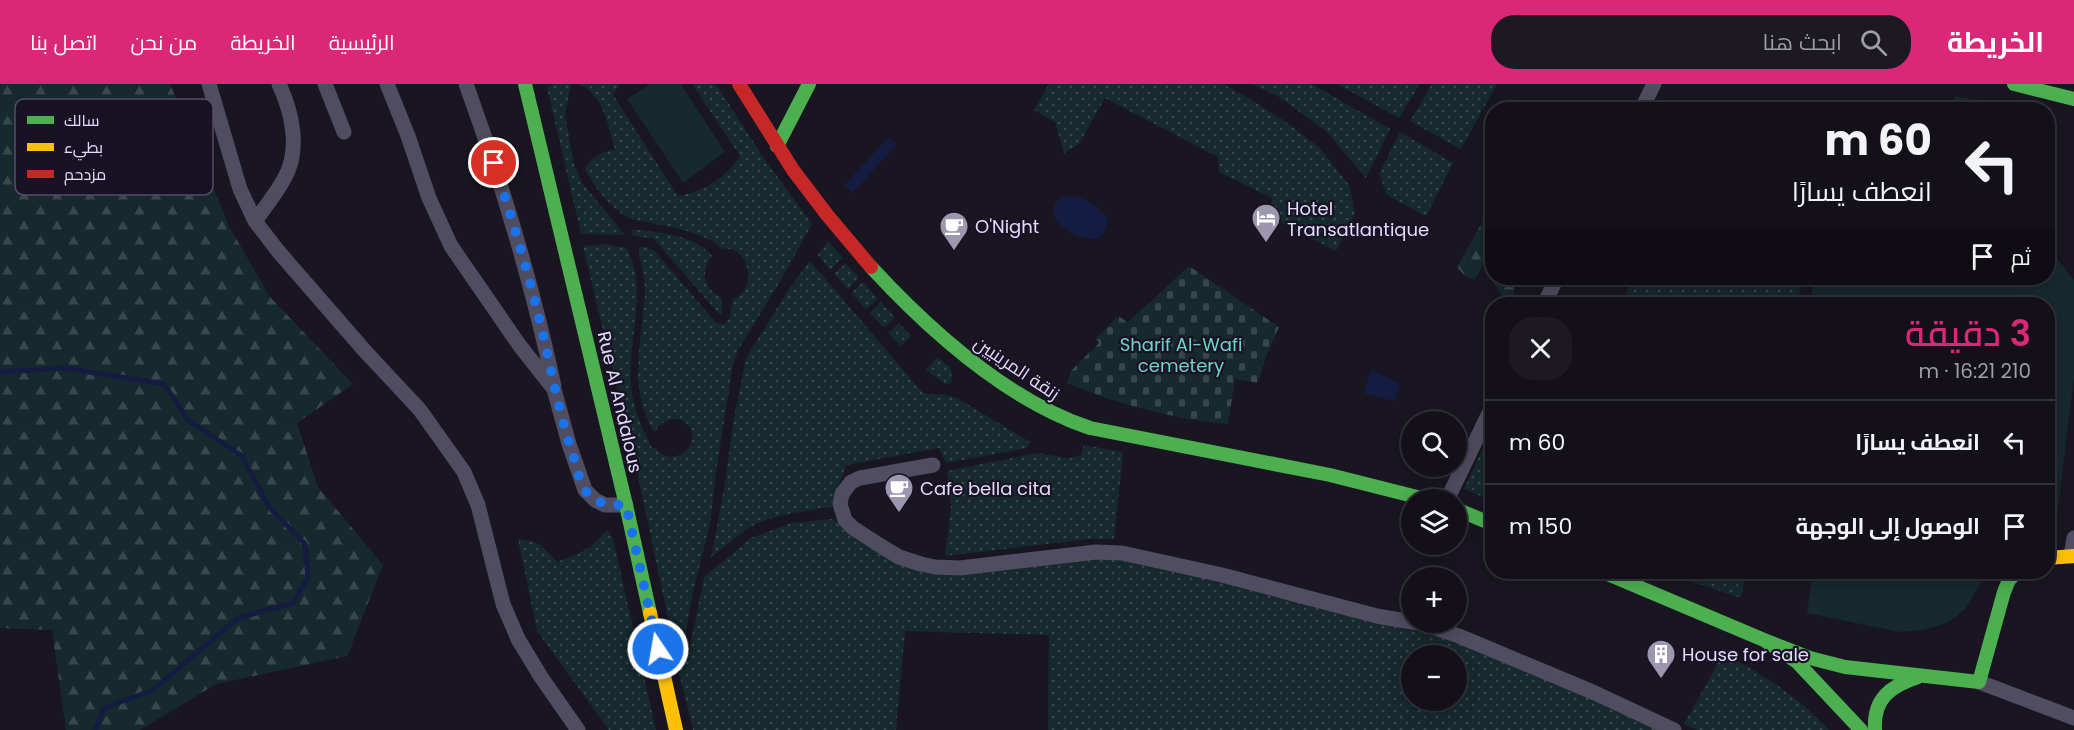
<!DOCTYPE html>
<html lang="ar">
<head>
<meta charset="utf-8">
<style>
  :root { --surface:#131019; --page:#1c1922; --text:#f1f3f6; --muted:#9d9da2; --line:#323038; --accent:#db2777 }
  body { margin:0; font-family:Poppins,Cairo,sans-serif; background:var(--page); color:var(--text); direction:rtl; height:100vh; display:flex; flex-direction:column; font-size:22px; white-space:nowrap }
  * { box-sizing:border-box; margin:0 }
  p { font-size:20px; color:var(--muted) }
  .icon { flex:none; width:33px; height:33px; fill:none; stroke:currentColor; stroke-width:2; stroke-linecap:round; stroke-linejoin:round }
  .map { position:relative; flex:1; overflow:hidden; direction:ltr }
  .side { position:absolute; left:1485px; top:213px; width:570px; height:282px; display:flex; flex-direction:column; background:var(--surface); border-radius:24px; box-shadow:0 3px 15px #0003,0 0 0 2px var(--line); direction:rtl }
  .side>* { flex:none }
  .top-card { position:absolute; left:1485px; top:18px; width:570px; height:183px; border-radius:24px; box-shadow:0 3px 15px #0003,0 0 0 2px var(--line); direction:rtl; background:#131019; color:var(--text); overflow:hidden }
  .controls { position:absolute; left:1401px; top:327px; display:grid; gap:12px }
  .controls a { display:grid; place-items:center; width:66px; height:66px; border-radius:50%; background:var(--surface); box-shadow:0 3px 15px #0003,0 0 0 2px var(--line); font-size:30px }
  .pin { position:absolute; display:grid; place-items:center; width:51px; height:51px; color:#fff; margin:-26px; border:3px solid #fff; border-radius:50%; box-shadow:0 2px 6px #0007 }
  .me { position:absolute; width:66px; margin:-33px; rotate:348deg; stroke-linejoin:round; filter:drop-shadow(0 0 4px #0008) }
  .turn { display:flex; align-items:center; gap:21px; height:126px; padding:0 24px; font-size:27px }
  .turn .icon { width:78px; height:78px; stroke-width:2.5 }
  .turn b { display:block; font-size:42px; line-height:51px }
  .then { display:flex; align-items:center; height:57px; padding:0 24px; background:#0003; gap:12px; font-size:22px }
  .round { display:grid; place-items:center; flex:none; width:63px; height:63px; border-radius:24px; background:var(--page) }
  .summary { display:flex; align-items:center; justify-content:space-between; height:102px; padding:0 24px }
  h1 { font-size:36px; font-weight:600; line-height:45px; color:var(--accent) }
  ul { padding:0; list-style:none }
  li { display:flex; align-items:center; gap:18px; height:84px; padding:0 24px; border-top:2px solid var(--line) }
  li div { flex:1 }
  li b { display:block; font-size:22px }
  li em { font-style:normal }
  header { display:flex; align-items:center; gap:36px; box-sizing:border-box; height:84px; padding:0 30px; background:var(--accent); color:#fff }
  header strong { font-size:28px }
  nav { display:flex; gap:33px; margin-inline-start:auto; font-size:21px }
  .search { width:420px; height:54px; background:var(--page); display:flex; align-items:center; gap:15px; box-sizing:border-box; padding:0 21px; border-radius:24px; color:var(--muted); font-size:22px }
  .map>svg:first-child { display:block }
  .green { fill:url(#green-dots); fill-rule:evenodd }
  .forest { fill:url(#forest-firs) }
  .cemetery { fill:url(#cemetery-stones) }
  .pitch { fill:#16292d }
  .water { fill:#141d41 }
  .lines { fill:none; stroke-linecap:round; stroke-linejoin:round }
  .stream { stroke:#141d41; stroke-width:5 }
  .street { stroke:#504c61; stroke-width:15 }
  .fast { stroke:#4caf50; stroke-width:14 }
  .slow { stroke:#ffc107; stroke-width:14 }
  .jam { stroke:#c62828; stroke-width:14 }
  .route { stroke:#1a73e8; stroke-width:10; stroke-dasharray:0 18 }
  .labels { text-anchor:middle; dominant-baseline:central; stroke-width:4.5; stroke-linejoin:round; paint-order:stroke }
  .poi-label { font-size:18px; fill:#e3dbfb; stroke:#181225; text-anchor:start }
  .park-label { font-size:18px; fill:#6fd3c8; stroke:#181225 }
  .street-label { font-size:18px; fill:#e3dbfb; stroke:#181225 }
  .key { fill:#181225; stroke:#554e65; stroke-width:1.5 }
  .key-label { font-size:16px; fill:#e3dbfb }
</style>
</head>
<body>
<header>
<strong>الخريطة</strong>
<div class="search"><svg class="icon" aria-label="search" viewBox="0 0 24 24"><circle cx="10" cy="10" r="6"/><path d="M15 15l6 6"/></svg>ابحث هنا</div>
<nav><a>الرئيسية</a><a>الخريطة</a><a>من نحن</a><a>اتصل بنا</a></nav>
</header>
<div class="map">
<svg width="2074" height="646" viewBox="0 0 2074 646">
  <defs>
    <pattern id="green-dots" width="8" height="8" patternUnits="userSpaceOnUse" patternTransform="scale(1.5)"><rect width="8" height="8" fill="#16292d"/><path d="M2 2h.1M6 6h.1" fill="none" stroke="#38474c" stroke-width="1.8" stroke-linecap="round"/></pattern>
    <pattern id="forest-firs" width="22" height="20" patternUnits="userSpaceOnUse" patternTransform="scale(1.5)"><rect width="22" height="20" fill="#16292d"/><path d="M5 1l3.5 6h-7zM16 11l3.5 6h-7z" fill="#38474c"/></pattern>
    <pattern id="cemetery-stones" width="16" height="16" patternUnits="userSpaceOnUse" patternTransform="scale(1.5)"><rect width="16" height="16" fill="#16292d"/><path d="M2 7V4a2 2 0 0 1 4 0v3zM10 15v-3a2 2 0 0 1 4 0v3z" fill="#38474c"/></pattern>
  </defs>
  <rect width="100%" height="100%" fill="#191621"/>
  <path class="green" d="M 553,0 L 571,0 L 565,31 L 574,80 L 583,100 L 625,151 L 581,150 L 547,3 Z
    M 579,0 L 620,0 L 613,11 L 678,112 C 705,107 725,94 740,72 L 692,0 L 716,0 L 763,73 L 812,140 L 782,194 L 738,266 L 733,281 L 716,387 L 710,440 L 693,508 L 684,557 L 686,567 L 678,581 L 639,397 L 583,162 L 605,160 L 627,164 C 649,210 627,254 631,302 C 633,324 642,345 652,364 L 656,364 C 661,371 667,374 676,372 C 690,370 699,350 686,339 C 676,330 660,337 655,348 L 652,346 L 642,322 L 638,293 L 639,266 L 645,210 L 644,193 L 638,163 L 646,163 L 655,167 L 716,239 L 724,240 L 729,235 L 733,215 C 758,209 750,160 723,165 C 701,146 674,145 648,138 C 642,137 635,137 630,134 C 610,125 596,104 585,86 C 591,72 601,69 615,65 C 608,40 603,11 579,0 Z
    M 1049,0 L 1223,0 L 1240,9 L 1283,36 L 1319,63 L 1349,101 L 1355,130 L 1336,167 L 1268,132 L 1272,114 L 1219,88 L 1218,73 L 1105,14 L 1079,60 L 1064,69 L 1055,38 L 1034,26 Z
    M 1252,0 L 1312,0 L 1390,45 L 1366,94 L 1325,46 L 1279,13 Z
    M 1337,0 L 1420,0 L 1399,34 Z
    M 1432,0 L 1497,0 L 1461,65 L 1410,37 Z
    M 1400,48 L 1453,79 L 1426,132 L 1387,111 L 1379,90 Z
    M 631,145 C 658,149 694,149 712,172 C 700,188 703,205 722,214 L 722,230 L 719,230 L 653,154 L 633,152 Z
    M 828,157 L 843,174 L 830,186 L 818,171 Z
    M 810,177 L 923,309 L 946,311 L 957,314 L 1030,358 L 1027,364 L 946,379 L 939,364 L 846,381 L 831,423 C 804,427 776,430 752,442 C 737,451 724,463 711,474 L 724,405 L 734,334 L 746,274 L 789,205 Z
    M 845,179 L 859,193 L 848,205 L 834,190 Z
    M 1632,194 L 1802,194 L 1798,220 L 1622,220 Z
    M 863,198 L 878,215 L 866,225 L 851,209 Z
    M 881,218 L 895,233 L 884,244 L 870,229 Z
    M 899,239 L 911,252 L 901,262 L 888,249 Z
    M 937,273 L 951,284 L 952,299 L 945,300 L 926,286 Z
    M 1492,344 L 1492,417 L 1464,405 Z
    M 1084,361 L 1123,368 L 1114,455 L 1089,455 L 945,472 L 951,423 L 947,387 L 1037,369 L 1068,374 L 1081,371 Z
    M 832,435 C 860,458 895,480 929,490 L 1104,472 L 1225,495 L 1413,547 L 1434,549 L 1669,646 L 1048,646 L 1049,551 L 905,547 L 896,646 L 693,646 L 678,585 L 687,577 L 704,493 L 751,454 L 792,439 ZM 1412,572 L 1456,572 L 1456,616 L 1412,616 Z
    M 608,447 L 613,455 L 656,646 L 609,646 L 537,547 L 518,455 C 541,457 542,462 557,478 C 570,473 587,467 597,457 C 602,452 601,449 608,447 Z
    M 1664,488 L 1746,488 L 1741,514 Z
    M 1723,570 C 1762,589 1800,614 1829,646 L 1697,646 L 1684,640 Z"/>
  <path class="forest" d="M 0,0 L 170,0 L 229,142 L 270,213 L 353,300 L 297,339 L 318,403 L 383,481 L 347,572 L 216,600 L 140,646 L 66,646 L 52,546 L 0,544 Z
    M 1485,133 L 1492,135 L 1492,163 L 1475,196 L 1465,192 L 1457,183 Z
    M 1492,192 L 1492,194 L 1515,194 L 1514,210 L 1507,220 L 1491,195 Z"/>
  <path class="cemetery" d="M 1189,182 L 1279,243 L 1266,272 L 1258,299 L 1235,295 L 1228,340 C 1173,335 1117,320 1067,299 L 1071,287 L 1099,259 L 1096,254 L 1118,232 L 1128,238 Z"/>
  <path class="pitch" d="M 650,0 L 681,0 L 725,68 L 683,99 L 627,15 Z
    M 1955,12 L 2004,20 L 2003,25 L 1953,25 Z
    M 2048,163 L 2074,196 L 2074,293 L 2058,423 L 2053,443 L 2048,450 L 2048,220 L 1810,220 L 1814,194 L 2048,194 Z
    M 1813,488 L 1987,488 L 1966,524 L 1956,533 L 1946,539 L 1924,546 L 1900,548 L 1807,529 Z"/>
  <path class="water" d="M 889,53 L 896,61 L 853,109 L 844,101 Z
    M 1065,111 C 1085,112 1097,120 1108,136 C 1106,141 1104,150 1100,153 C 1089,163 1028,134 1065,111 Z
    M 1371,285 L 1400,300 L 1394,317 L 1364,309 Z"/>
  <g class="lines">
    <path class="stream" d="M 0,288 L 64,284 L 164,300 L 188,336 L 242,372 L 269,423 L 305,460 L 308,493 L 293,519 L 238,534 L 153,606 L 104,624 L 95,646"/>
    <path class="street" d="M 209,0 L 240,105 L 255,137 L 278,167 L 364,266 L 420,326 L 464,388 L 478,421 L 503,520 L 518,555 L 541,593 L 578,646
      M 325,0 L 344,48
      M 387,0 L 408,52 L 429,114 L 451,162 L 520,262 L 554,305 L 569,360 L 585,406 L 595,416 L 605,421 L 626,421
      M 466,0 C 502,99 532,199 554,302
      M 1641,26 L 1654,0
      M 255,137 C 265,123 276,110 284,95 C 301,66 292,28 279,0
      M 1544,220 L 1557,194
      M 933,381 L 860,394 L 851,398 L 842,410 L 840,420 L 845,436 L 853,444 L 881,462 L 899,473 L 921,480 L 935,483 L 960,484 L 1096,468 L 1122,469 L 1222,491 L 1377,532 L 1412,538
      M 1447,416 L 1492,323
      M 2071,472 L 2074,454
      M 1412,538 L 1424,540 L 1459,552 L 1595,609 L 1674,646
      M 1979,598 L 2074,634"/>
    <path class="fast" d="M 525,0 L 626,421 L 650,529
      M 2014,0 L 2074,15
      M 777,62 L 809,0
      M 871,183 C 930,247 1007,316 1090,344 L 1330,391 L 1429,416
      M 1456,425 L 1492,440
      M 1603,488 L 1764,556 L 1797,578 L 1861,646
      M 1764,556 L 1810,574 L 1845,583 L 1979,598 L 2004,508 L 2009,496 L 2017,488
      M 1875,646 C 1873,615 1890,602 1918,593"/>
    <path class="slow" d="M 2048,474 L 2074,472
      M 650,529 L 676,646"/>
    <path class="jam" d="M 739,0 L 793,86 L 828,132 L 871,183"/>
  </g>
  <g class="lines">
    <path class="route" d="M 494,79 C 511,132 528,187 541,242 C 551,285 559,329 573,371 C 576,382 579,396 585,406 C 595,421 610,421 626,421 L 658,565"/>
  </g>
  <defs>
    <g id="hotel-pin" transform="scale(1.5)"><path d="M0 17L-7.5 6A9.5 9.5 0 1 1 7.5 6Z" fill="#9c96af" stroke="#181225"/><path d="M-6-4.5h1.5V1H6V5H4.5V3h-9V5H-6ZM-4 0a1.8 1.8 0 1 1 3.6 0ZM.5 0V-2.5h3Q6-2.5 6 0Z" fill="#fff"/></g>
    <g id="cafe-pin" transform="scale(1.5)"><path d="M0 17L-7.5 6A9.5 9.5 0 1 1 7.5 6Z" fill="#9c96af" stroke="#181225"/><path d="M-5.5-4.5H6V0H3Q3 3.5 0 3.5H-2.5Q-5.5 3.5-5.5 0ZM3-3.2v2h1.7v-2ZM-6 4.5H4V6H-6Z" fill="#fff"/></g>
    <g id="building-pin" transform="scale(1.5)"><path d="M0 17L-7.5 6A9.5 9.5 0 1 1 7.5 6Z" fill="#9c96af" stroke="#181225"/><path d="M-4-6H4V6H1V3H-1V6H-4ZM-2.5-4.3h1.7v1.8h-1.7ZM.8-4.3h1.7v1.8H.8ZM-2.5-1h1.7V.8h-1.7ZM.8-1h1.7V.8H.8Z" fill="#fff"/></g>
  </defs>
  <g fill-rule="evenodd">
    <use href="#hotel-pin" x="1266" y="134"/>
    <use href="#cafe-pin" x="954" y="142"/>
    <use href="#cafe-pin" x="899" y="404"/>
    <use href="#building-pin" x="1661" y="570"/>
  </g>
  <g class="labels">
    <g class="poi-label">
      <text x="1287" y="124">Hotel<tspan x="1287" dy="21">Transatlantique</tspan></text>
      <text x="975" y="142">O'Night</text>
      <text x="920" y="404">Cafe bella cita</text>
      <text x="1682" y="570">House for sale</text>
    </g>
    <g class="park-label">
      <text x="1181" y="260">Sharif Al-Wafi<tspan x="1181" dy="21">cemetery</tspan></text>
    </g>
    <g class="street-label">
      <text transform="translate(1017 284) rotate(34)">زنقة المرينيين</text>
      <text transform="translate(620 318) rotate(77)">Rue Al Andalous</text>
    </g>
  </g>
  <rect x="15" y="15" width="198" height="96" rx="9" class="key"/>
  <rect x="27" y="32" width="27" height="8" fill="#4caf50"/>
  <rect x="27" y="59" width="27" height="8" fill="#ffc107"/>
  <rect x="27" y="86" width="27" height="8" fill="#c62828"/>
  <g class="key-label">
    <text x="64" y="42">سالك</text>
    <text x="64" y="69">بطيء</text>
    <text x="64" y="96">مزدحم</text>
  </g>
</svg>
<div class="controls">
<a><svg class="icon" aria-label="search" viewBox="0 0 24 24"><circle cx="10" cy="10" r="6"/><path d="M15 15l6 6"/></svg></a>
<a><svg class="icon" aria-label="layers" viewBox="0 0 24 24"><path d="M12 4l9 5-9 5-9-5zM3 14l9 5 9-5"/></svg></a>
<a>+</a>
<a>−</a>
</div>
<div class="pin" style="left:494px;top:79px;background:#d93025"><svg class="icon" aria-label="arrive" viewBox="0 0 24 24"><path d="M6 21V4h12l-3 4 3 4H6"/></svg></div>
<svg class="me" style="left:658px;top:565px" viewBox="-20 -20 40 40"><circle r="17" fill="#1a73e8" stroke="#fff" stroke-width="3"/><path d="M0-11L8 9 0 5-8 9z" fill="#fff"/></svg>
<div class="top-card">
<div class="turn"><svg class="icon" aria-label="left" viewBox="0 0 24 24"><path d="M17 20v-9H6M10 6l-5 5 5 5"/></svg><div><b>60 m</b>انعطف يسارًا</div></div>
<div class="then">ثم<svg class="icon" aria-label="arrive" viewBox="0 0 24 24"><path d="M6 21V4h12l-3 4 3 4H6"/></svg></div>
</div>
<section class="side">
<div class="summary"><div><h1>3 دقيقة</h1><p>210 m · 16:21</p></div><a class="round"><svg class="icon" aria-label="close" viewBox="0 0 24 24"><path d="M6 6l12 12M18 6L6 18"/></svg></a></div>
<ul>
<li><svg class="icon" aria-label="left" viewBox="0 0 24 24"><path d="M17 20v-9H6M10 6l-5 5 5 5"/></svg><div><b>انعطف يسارًا</b></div><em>60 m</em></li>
<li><svg class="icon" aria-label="arrive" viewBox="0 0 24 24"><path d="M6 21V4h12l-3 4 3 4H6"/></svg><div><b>الوصول إلى الوجهة</b></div><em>150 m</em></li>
</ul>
</section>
</div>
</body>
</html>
